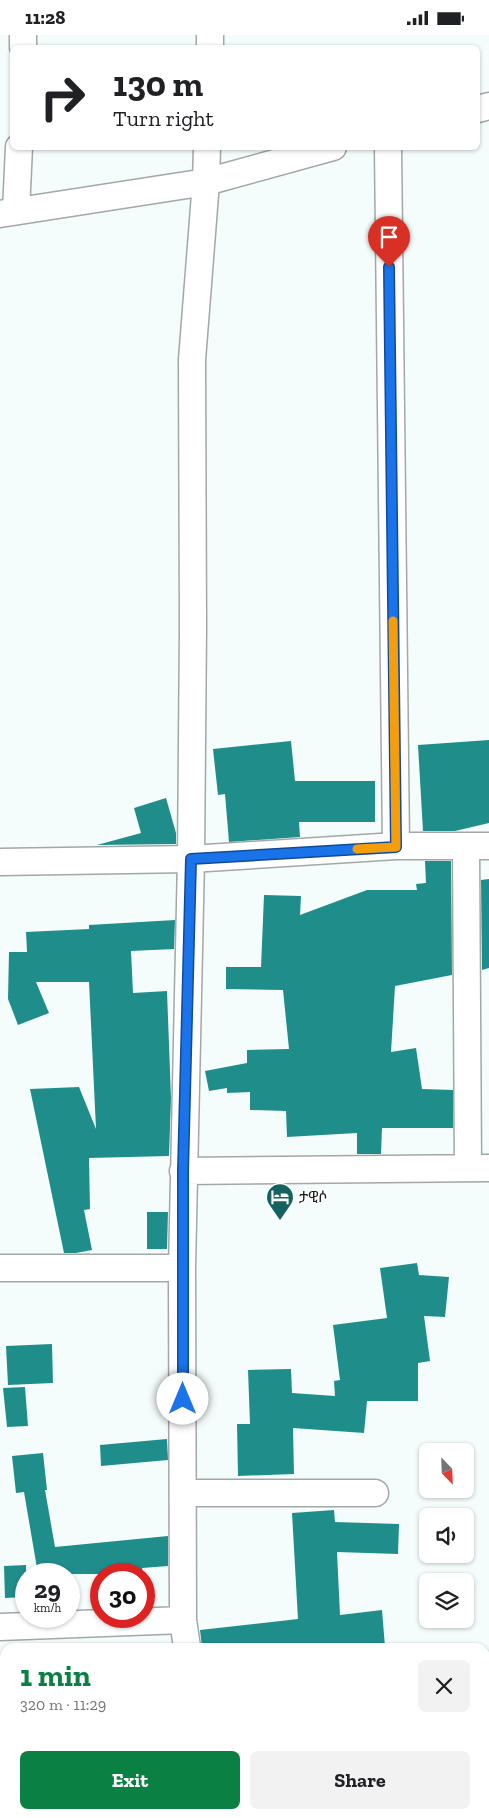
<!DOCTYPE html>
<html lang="en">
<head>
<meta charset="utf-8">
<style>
  :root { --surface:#fff; --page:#f2f2f2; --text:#202124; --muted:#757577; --accent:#0b8043 }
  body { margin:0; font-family:"Zilla Slab","Noto Sans Ethiopic",serif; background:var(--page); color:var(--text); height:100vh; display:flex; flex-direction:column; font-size:19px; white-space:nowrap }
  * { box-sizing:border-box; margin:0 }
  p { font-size:16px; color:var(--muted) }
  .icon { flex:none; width:28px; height:28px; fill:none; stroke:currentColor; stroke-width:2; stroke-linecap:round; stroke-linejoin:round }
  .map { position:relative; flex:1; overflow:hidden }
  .panel { position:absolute; left:0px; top:1608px; width:490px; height:176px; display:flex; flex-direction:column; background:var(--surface); border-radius:15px 15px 0 0; box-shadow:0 1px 4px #0004 }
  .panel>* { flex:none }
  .top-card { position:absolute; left:10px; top:10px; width:470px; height:105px; border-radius:8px; box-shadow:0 1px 4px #0004; background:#fff; color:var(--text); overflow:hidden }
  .needle { width:32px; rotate:157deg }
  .tools { position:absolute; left:419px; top:1408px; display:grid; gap:10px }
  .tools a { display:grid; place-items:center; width:55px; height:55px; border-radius:8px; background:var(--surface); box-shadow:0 1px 4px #0004; font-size:25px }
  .speed { position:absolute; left:15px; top:1528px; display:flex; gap:10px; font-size:25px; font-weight:700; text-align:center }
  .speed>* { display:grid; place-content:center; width:65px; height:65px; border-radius:50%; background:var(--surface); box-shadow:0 1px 4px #0004; line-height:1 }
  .speed small { font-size:12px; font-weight:400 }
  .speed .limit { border:8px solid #d22; background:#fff; color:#111 }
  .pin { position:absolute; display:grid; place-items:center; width:42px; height:42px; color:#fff; margin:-51px -21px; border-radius:50% 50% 50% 0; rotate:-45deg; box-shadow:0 0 5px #0007 }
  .pin .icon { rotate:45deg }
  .me { position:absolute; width:55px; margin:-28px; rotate:0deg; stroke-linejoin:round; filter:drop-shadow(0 0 4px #0008) }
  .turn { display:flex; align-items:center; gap:18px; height:105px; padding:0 20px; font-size:22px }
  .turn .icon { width:65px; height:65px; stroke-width:2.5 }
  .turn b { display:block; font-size:35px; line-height:42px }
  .round { display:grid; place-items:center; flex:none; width:52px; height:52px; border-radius:8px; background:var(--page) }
  .overview { display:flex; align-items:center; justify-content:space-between; height:85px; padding:0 20px }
  h1 { font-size:30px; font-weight:700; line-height:38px; color:var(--accent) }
  .primary-button { display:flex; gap:10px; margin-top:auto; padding:10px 20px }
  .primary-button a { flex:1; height:58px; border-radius:8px; background:var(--accent); color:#fff; font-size:20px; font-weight:700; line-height:58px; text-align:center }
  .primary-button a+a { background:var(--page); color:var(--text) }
  .status { display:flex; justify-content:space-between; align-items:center; height:35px; padding:0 25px; background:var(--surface); direction:ltr }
  .status svg { height:14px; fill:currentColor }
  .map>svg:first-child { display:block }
  .building { fill:#1f8e8b }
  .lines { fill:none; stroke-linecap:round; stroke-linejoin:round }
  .minor-casing { stroke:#a1a8a7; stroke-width:29 }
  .minor { stroke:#fff; stroke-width:26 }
  .route-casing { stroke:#114b97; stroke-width:12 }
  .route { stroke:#1a73e8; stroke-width:9 }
  .slow { stroke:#f59e0b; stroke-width:9 }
  .labels { text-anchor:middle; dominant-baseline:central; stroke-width:4; stroke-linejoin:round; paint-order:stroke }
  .poi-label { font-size:15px; fill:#181b1b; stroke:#fff; text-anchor:start }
</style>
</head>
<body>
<div class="status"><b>11:28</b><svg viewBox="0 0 49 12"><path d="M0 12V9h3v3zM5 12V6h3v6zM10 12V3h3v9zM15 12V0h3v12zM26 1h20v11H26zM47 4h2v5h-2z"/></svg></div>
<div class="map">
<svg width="489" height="1783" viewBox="0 0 489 1783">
  <rect width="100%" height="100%" fill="#f5fdfc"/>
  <path class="building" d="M 489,705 L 489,788 L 455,796 L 423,796 L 418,710 Z
    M 291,706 L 295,746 L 375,746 L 375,787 L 299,787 L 300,802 L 229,807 L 225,759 L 218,760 L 213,714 Z
    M 166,763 L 176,798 L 176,809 L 97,810 L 141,798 L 134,773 Z
    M 425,826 L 451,826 L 452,940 L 395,951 L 391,1017 L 416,1013 L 422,1054 L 453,1055 L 453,1093 L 382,1093 L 381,1119 L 357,1119 L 357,1098 L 287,1102 L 286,1076 L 250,1075 L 250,1057 L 227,1058 L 227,1053 L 209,1056 L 205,1036 L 247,1028 L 247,1015 L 289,1014 L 283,955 L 226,954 L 226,932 L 261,932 L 264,860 L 301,861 L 300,880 L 367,855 L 417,855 L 416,849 L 426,848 Z
    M 489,844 L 489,933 L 482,935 L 481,845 Z
    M 175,885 L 174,914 L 131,916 L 133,958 L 167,956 L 171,1063 L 169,1121 L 89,1123 L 90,1174 L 84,1175 L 92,1215 L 76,1218 L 64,1218 L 30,1054 L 79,1052 L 96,1094 L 89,947 L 36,947 L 49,978 L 18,990 L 8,964 L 9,917 L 27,917 L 26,897 L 89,894 L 89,890 Z
    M 147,1177 L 168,1177 L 167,1214 L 147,1214 Z
    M 417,1228 L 419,1240 L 449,1242 L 445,1282 L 424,1281 L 430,1326 L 418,1328 L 418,1366 L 367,1366 L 364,1398 L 293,1393 L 294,1439 L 238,1441 L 237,1389 L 250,1389 L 248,1335 L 291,1334 L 292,1358 L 335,1361 L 334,1346 L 340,1345 L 333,1290 L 387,1283 L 380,1233 Z
    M 52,1309 L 53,1348 L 8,1350 L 6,1311 Z
    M 25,1352 L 28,1391 L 7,1392 L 3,1353 Z
    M 167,1404 L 168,1425 L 101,1431 L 100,1410 Z
    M 43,1418 L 47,1455 L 45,1455 L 55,1512 L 168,1501 L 168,1531 L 142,1533 L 143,1539 L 38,1539 L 24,1457 L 16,1458 L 12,1421 Z
    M 334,1475 L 335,1487 L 399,1489 L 398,1519 L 337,1517 L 340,1580 L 382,1575 L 385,1612 L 202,1612 L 200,1595 L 298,1584 L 292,1478 Z
    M 26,1530 L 26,1562 L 5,1563 L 4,1531 Z"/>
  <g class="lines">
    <g class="minor-casing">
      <path id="minor" d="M 23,12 L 23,0
        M 210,12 L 210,0
        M 478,74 L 489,71
        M 388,112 L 396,811
        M 16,176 L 19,112
        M 0,179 L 206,147 L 333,112
        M 466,811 L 468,1133
        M 0,827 L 191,824 L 396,811 L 489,811
        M 183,1136 L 489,1133
        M 0,1233 L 182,1233
        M 183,1458 L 375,1458
        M 0,1592 L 183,1585
        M 187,1612 L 183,1585 L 182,1233 L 191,824 L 193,592 L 192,325 L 206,147 L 207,112
        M 212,1779 L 213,1783"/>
    </g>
    <use href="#minor" class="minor"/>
  </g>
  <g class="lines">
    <g class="route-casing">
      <path id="route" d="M 183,1364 L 183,1136 L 191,824 L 396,812 L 389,232"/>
    </g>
    <use href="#route" class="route"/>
    <path class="slow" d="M 357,814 L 396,812 L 393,586"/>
  </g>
  <defs>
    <g id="hotel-pin" transform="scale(1.4375)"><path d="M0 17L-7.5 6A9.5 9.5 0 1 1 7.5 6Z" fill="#146361" stroke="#fff"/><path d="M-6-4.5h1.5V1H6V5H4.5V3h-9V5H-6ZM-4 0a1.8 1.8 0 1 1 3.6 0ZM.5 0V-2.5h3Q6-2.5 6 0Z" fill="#fff"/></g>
  </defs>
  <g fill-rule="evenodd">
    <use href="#hotel-pin" x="280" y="1162"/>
  </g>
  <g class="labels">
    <g class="poi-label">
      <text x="299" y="1162">ታዊሶ</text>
    </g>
  </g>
</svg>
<div class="tools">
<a><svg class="needle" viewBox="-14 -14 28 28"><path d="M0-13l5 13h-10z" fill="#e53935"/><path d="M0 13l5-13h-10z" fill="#757577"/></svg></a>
<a><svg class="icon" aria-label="sound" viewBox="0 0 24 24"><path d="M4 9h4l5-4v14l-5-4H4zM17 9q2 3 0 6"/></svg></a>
<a><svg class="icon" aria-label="layers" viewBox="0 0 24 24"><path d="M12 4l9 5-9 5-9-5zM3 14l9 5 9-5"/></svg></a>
</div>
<div class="speed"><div>29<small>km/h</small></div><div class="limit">30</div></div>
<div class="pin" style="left:389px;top:232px;background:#d93025"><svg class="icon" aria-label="arrive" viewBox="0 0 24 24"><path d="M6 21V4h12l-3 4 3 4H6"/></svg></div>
<svg class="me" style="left:183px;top:1364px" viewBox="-20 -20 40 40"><circle r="19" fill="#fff"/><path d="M0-13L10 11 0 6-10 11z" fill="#1a73e8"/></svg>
<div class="top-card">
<div class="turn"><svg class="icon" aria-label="right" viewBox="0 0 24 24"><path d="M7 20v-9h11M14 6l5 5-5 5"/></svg><div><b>130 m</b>Turn right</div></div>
</div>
<section class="panel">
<div class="overview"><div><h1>1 min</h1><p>320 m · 11:29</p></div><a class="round"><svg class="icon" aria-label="close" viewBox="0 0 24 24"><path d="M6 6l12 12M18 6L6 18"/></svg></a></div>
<div class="primary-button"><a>Exit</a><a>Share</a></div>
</section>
</div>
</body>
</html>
